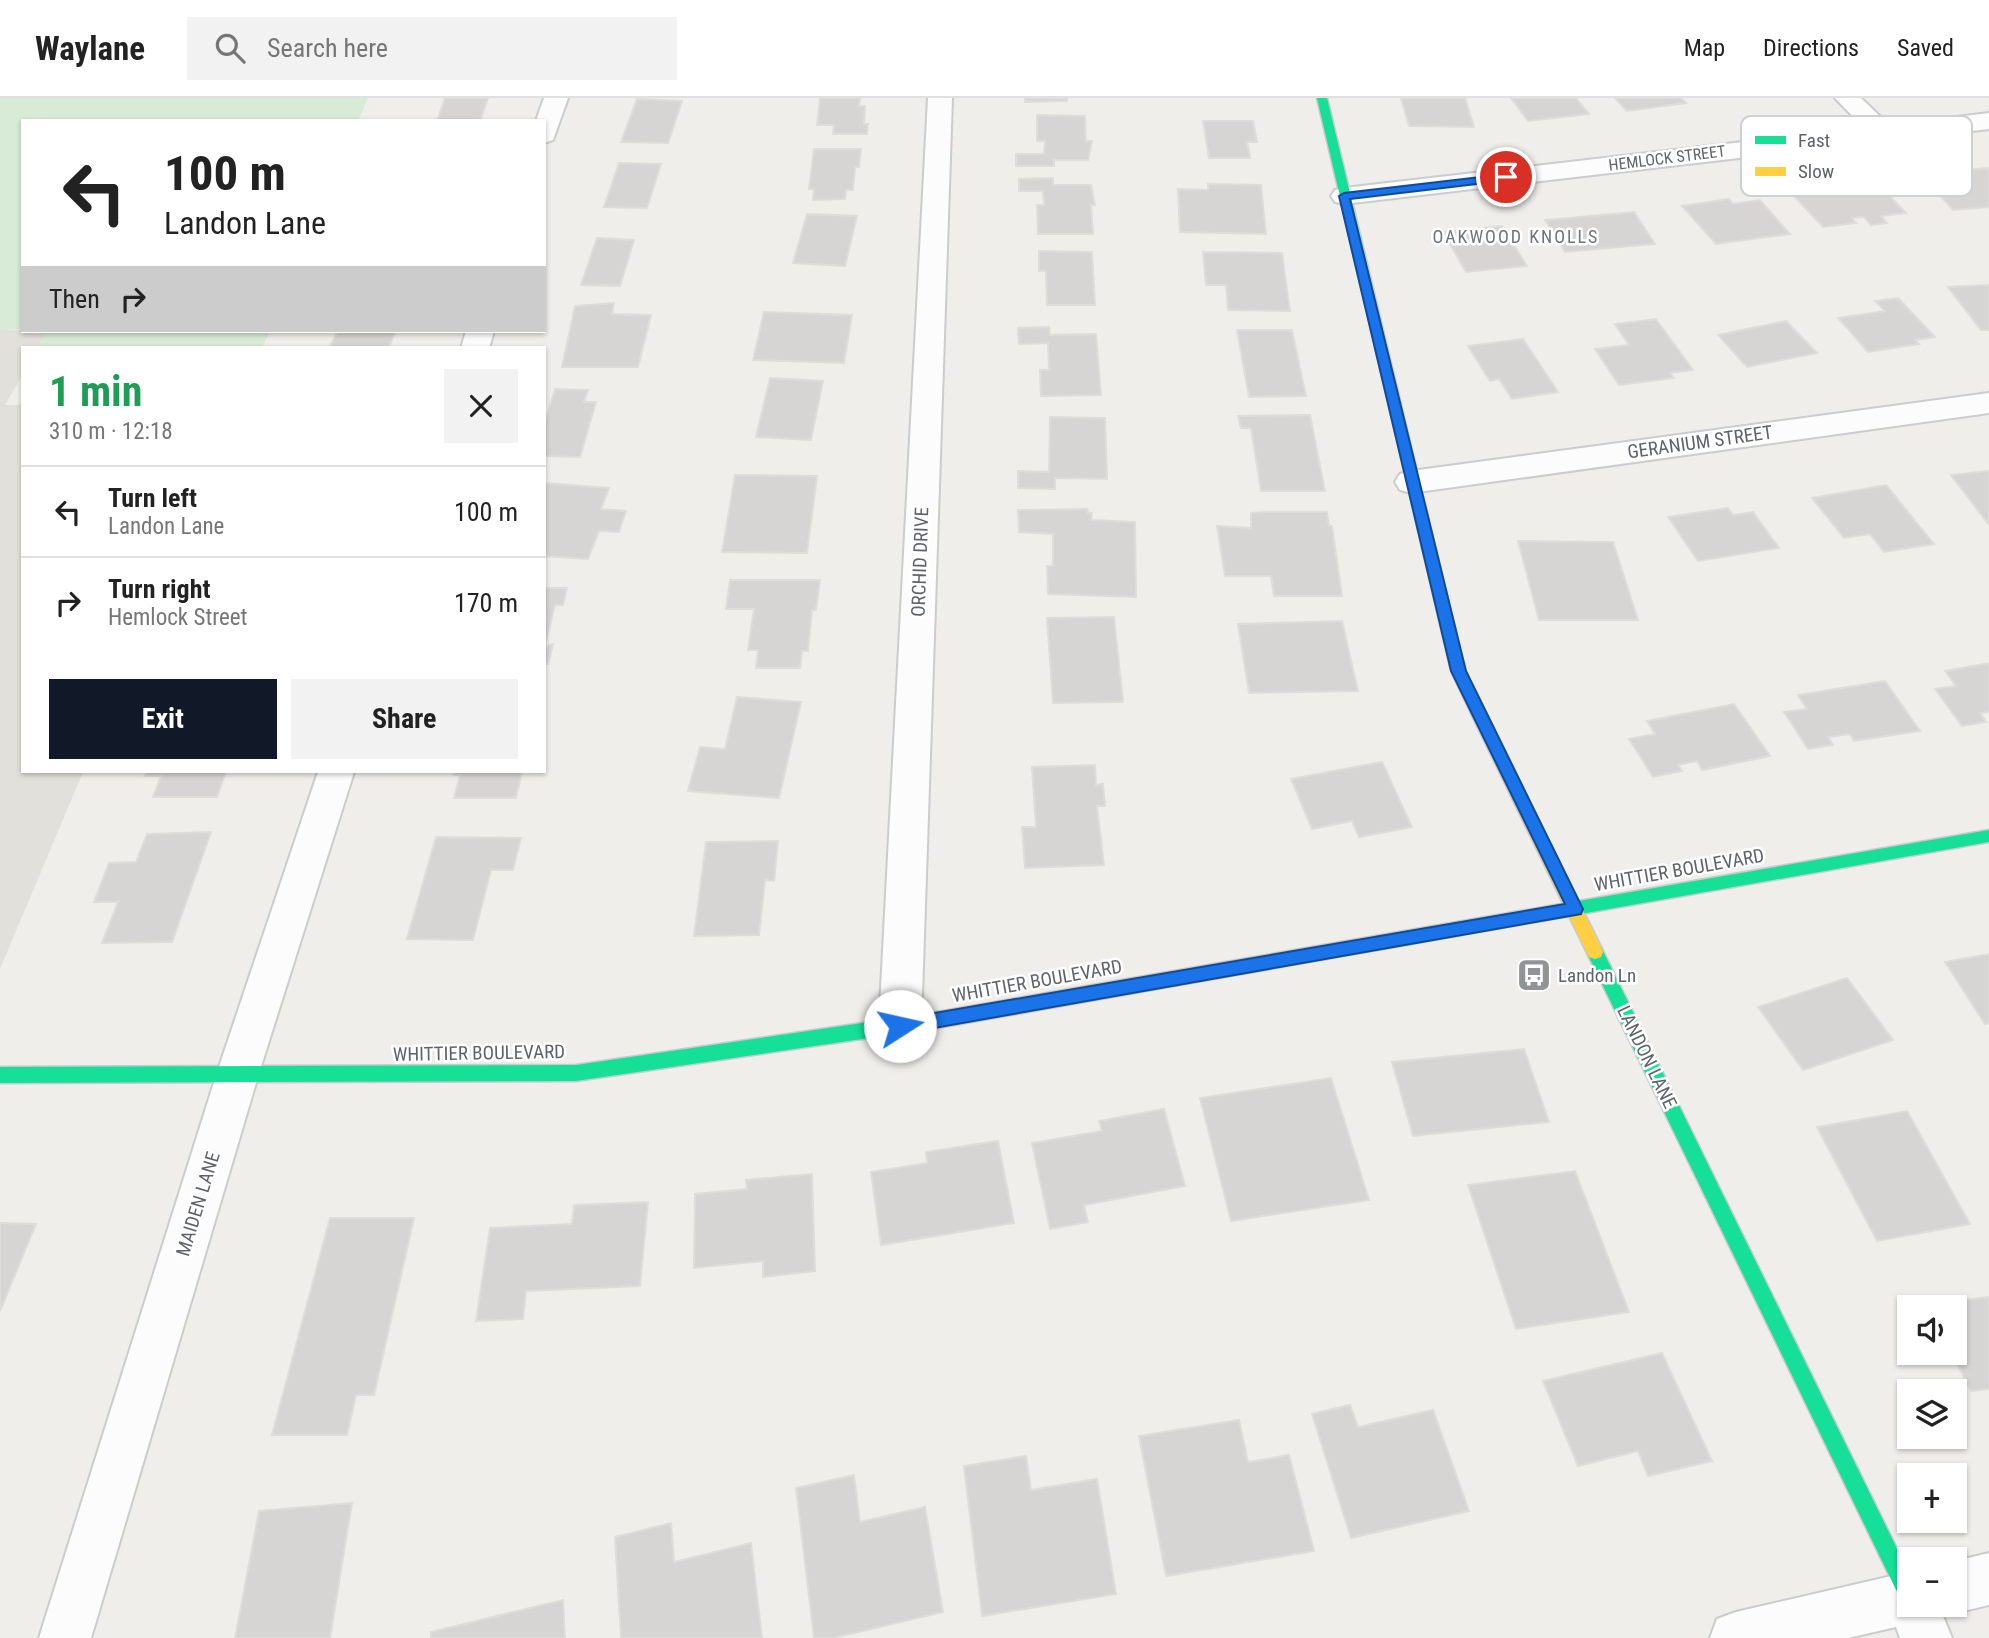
<!DOCTYPE html>
<html lang="en">
<head>
<meta charset="utf-8">
<style>
  :root { --surface:#fff; --page:#f2f2f2; --text:#222; --muted:#767676; --line:#e0e0e0; --accent:#111827 }
  body { margin:0; font-family:"Roboto Condensed",sans-serif; background:var(--page); color:var(--text); height:100vh; display:flex; flex-direction:column; font-size:26px; white-space:nowrap }
  * { box-sizing:border-box; margin:0 }
  p { font-size:23px; color:var(--muted) }
  .icon { flex:none; width:38px; height:38px; fill:none; stroke:currentColor; stroke-width:2; stroke-linecap:round; stroke-linejoin:round }
  .map { position:relative; flex:1; overflow:hidden }
  .side { position:absolute; left:21px; top:248px; width:525px; height:427px; display:flex; flex-direction:column; background:var(--surface); border-radius:0px; box-shadow:0 2px 5px #0004 }
  .side>* { flex:none }
  .hud { position:absolute; left:21px; top:21px; width:525px; height:214px; border-radius:0px; box-shadow:0 2px 5px #0004; background:#fff; color:var(--text); overflow:hidden }
  .tools { position:absolute; left:1897px; top:1197px; display:grid; gap:14px }
  .tools a { display:grid; place-items:center; width:70px; height:70px; border-radius:0px; background:var(--surface); box-shadow:0 2px 5px #0004; font-size:35px }
  .pin { position:absolute; display:grid; place-items:center; width:60px; height:60px; color:#fff; margin:-30px; border:4px solid #fff; border-radius:50%; box-shadow:0 2px 7px #0007 }
  .me { position:absolute; width:77px; margin:-38px; rotate:80deg; stroke-linejoin:round; filter:drop-shadow(0 0 5px #0008) }
  .turn { display:flex; align-items:center; gap:24px; height:147px; padding:0 28px; font-size:32px }
  .turn .icon { width:91px; height:91px; stroke-width:2.5 }
  .turn b { display:block; font-size:49px; line-height:60px }
  .then { display:flex; align-items:center; height:66px; padding:0 28px; background:#0003; gap:14px; font-size:26px }
  .round { display:grid; place-items:center; flex:none; width:74px; height:74px; border-radius:0px; background:var(--page) }
  .summary { display:flex; align-items:center; justify-content:space-between; height:119px; padding:0 28px }
  h1 { font-size:42px; font-weight:700; line-height:52px; color:#1e9e55 }
  .primary-button { display:flex; gap:14px; margin-top:auto; padding:14px 28px }
  .primary-button a { flex:1; height:80px; border-radius:0px; background:var(--accent); color:#fff; font-size:28px; font-weight:700; line-height:80px; text-align:center }
  .primary-button a+a { background:var(--page); color:var(--text) }
  ul { padding:0; list-style:none }
  li { display:flex; align-items:center; gap:21px; height:91px; padding:0 28px; border-top:2px solid var(--line) }
  li div { flex:1 }
  li b { display:block; font-size:26px }
  li em { font-style:normal }
  header { display:flex; align-items:center; gap:42px; box-sizing:border-box; height:98px; padding:0 35px; background:var(--surface); border-bottom:2px solid var(--line) }
  header strong { font-size:33px }
  nav { display:flex; gap:38px; margin-inline-start:auto; font-size:24px }
  .search { width:490px; height:63px; background:var(--page); display:flex; align-items:center; gap:18px; box-sizing:border-box; padding:0 24px; border-radius:0px; color:var(--muted); font-size:26px }
  .map>svg:first-child { display:block }
  .education { fill:#e2e0da }
  .green { fill:#d8ebd6 }
  .building { fill:#d6d5d3; stroke:#deddd9; stroke-width:2 }
  .lines { fill:none; stroke-linecap:round; stroke-linejoin:round }
  .street-casing { stroke:#cbcccc; stroke-width:4 }
  .fast-casing { stroke:#cacacb; stroke-width:3 }
  .slow-casing { stroke:#cacacb; stroke-width:3 }
  .street { fill:#fdfcfc; fill-rule:evenodd }
  .fast { fill:#16e098; fill-rule:evenodd }
  .slow { fill:#ffcf43; fill-rule:evenodd }
  .route { fill:#1a73e8; stroke:#114b97; stroke-width:2 }
  .labels { text-anchor:middle; dominant-baseline:central; stroke-width:5; stroke-linejoin:round; paint-order:stroke }
  .far-street-label { font-size:16px; fill:#5f6368; stroke:#fff }
  .far-neighbourhood-label { font-size:18px; letter-spacing:2px; fill:#70757a; stroke:#fff }
  .street-label { font-size:19px; fill:#5f6368; stroke:#fff }
  .poi-label { font-size:19px; fill:#5f6368; stroke:#fff; text-anchor:start }
  .key { fill:#fff; stroke:#cfd0d2; stroke-width:2 }
  .key-label { font-size:19px; fill:#5f6368 }
</style>
</head>
<body>
<header>
<strong>Waylane</strong>
<div class="search"><svg class="icon" aria-label="search" viewBox="0 0 24 24"><circle cx="10" cy="10" r="6"/><path d="M15 15l6 6"/></svg>Search here</div>
<nav><a>Map</a><a>Directions</a><a>Saved</a></nav>
</header>
<div class="map">
<svg width="1989" height="1540" viewBox="0 0 1989 1540">
  <rect width="100%" height="100%" fill="#efeeea"/>
  <path class="education" d="M 0,231 L 48,233 L 38,250 L 23,250 L 23,276 L 5,307 L 23,307 L 23,674 L 83,674 L 0,871 Z"/>
  <path class="green" d="M 0,0 L 368,0 L 358,23 L 23,23 L 23,231 L 0,231 Z
    M 48,233 L 270,233 L 262,250 L 38,250 Z"/>
  <path class="building" d="M 445,0 L 488,0 L 480,23 L 437,23 Z
    M 820,0 L 860,0 L 859,8 L 865,8 L 864,26 L 868,26 L 867,36 L 833,36 L 834,27 L 817,27 Z
    M 1025,0 L 1067,0 L 1067,3 L 1025,4 Z
    M 1401,0 L 1465,0 L 1474,29 L 1409,28 Z
    M 1511,0 L 1576,0 L 1589,16 L 1528,23 Z
    M 1615,0 L 1681,0 L 1686,5 L 1627,13 Z
    M 637,1 L 682,3 L 668,45 L 621,44 Z
    M 1037,17 L 1085,18 L 1086,43 L 1092,43 L 1088,62 L 1054,62 L 1054,68 L 1016,68 L 1016,56 L 1044,56 L 1045,43 L 1037,43 Z
    M 1203,23 L 1253,23 L 1257,44 L 1247,44 L 1250,60 L 1209,60 Z
    M 814,51 L 861,51 L 859,69 L 855,69 L 853,92 L 846,92 L 845,101 L 813,102 L 814,91 L 809,91 Z
    M 619,65 L 661,66 L 647,110 L 604,109 Z
    M 1989,70 L 1989,109 L 1953,112 L 1921,76 Z
    M 1053,80 L 1053,87 L 1091,87 L 1095,107 L 1091,107 L 1093,136 L 1038,136 L 1037,107 L 1044,107 L 1043,93 L 1019,93 L 1019,81 Z
    M 1875,83 L 1906,115 L 1881,118 L 1887,125 L 1871,127 L 1864,119 L 1852,120 L 1856,125 L 1823,129 L 1794,98 L 1853,90 L 1849,86 Z
    M 1208,86 L 1261,87 L 1266,136 L 1180,134 L 1178,91 L 1208,92 Z
    M 1729,101 L 1733,106 L 1760,102 L 1790,136 L 1716,146 L 1682,108 Z
    M 1634,114 L 1655,146 L 1565,154 L 1545,122 Z
    M 807,116 L 857,118 L 845,168 L 793,165 Z
    M 1502,128 L 1527,168 L 1466,174 L 1443,134 Z
    M 597,140 L 634,142 L 620,188 L 581,187 Z
    M 1039,153 L 1092,154 L 1095,207 L 1047,207 L 1046,173 L 1039,173 Z
    M 1203,154 L 1282,155 L 1290,213 L 1228,212 L 1226,187 L 1206,187 Z
    M 1989,187 L 1989,232 L 1981,232 L 1948,189 Z
    M 1898,200 L 1935,239 L 1915,242 L 1919,246 L 1868,254 L 1838,220 L 1885,213 L 1875,203 Z
    M 614,205 L 612,216 L 651,217 L 638,269 L 562,269 L 575,208 Z
    M 764,214 L 852,217 L 844,265 L 753,262 Z
    M 1656,221 L 1693,272 L 1670,275 L 1674,280 L 1619,287 L 1595,251 L 1629,247 L 1615,226 Z
    M 1786,223 L 1817,255 L 1747,269 L 1718,237 Z
    M 1049,229 L 1050,237 L 1096,236 L 1101,297 L 1041,298 L 1040,272 L 1049,272 L 1048,245 L 1019,246 L 1018,230 Z
    M 1237,232 L 1292,232 L 1306,298 L 1249,299 Z
    M 338,233 L 396,233 L 388,250 L 329,250 Z
    M 1523,241 L 1558,294 L 1512,301 L 1499,281 L 1490,283 L 1468,248 Z
    M 770,280 L 823,283 L 811,342 L 756,339 Z
    M 555,291 L 588,292 L 584,304 L 596,304 L 580,359 L 544,358 L 544,327 Z
    M 1310,317 L 1325,393 L 1261,393 L 1251,330 L 1241,330 L 1238,318 Z
    M 1050,319 L 1105,320 L 1107,381 L 1055,380 L 1055,391 L 1018,390 L 1018,373 L 1049,374 Z
    M 1989,373 L 1989,427 L 1951,377 Z
    M 735,377 L 817,378 L 807,455 L 722,454 Z
    M 544,385 L 609,390 L 601,411 L 626,413 L 619,434 L 599,433 L 588,461 L 544,458 Z
    M 1886,387 L 1934,446 L 1884,454 L 1870,436 L 1844,440 L 1812,400 Z
    M 1728,410 L 1733,417 L 1753,414 L 1779,450 L 1698,463 L 1668,419 Z
    M 1087,411 L 1088,415 L 1092,415 L 1091,422 L 1135,424 L 1136,499 L 1048,496 L 1047,468 L 1053,468 L 1053,436 L 1019,434 L 1018,412 Z
    M 1267,414 L 1327,414 L 1329,428 L 1332,428 L 1342,498 L 1274,498 L 1271,478 L 1225,478 L 1217,428 L 1251,430 L 1251,415 Z
    M 1518,443 L 1613,444 L 1638,522 L 1539,522 Z
    M 730,482 L 820,482 L 816,512 L 812,512 L 808,553 L 802,553 L 800,570 L 756,570 L 758,552 L 748,552 L 754,511 L 726,511 Z
    M 544,490 L 567,490 L 563,507 L 555,507 L 545,548 L 553,546 L 548,566 L 544,566 Z
    M 1114,519 L 1123,604 L 1053,605 L 1047,520 Z
    M 1342,523 L 1358,593 L 1249,595 L 1238,526 Z
    M 1989,565 L 1989,614 L 1980,615 L 1986,624 L 1962,628 L 1935,591 L 1956,588 L 1945,573 Z
    M 1885,583 L 1920,633 L 1854,643 L 1850,636 L 1828,639 L 1833,647 L 1808,651 L 1784,614 L 1807,611 L 1798,597 Z
    M 737,599 L 801,604 L 779,700 L 688,693 L 700,649 L 725,651 Z
    M 1734,606 L 1770,658 L 1702,672 L 1697,663 L 1678,667 L 1682,673 L 1653,679 L 1629,641 L 1655,636 L 1647,623 Z
    M 1382,664 L 1412,729 L 1359,739 L 1352,723 L 1312,731 L 1291,681 Z
    M 1095,667 L 1096,687 L 1103,686 L 1105,708 L 1097,708 L 1104,767 L 1025,770 L 1022,729 L 1036,729 L 1032,669 Z
    M 147,674 L 226,674 L 217,699 L 153,699 L 161,678 L 145,678 Z
    M 455,674 L 522,674 L 516,700 L 454,700 L 460,677 L 454,677 Z
    M 211,734 L 172,844 L 102,845 L 118,804 L 94,804 L 109,765 L 136,764 L 147,736 Z
    M 436,739 L 521,740 L 513,772 L 491,772 L 473,842 L 407,841 Z
    M 778,743 L 774,783 L 765,782 L 759,837 L 694,838 L 706,744 Z
    M 1989,856 L 1989,925 L 1985,926 L 1945,864 Z
    M 1847,880 L 1893,942 L 1803,972 L 1758,909 Z
    M 1524,951 L 1549,1024 L 1413,1038 L 1392,964 Z
    M 1331,980 L 1369,1102 L 1231,1123 L 1200,1000 Z
    M 1164,1011 L 1185,1088 L 1084,1107 L 1088,1124 L 1050,1131 L 1032,1045 L 1102,1033 L 1099,1023 Z
    M 1907,1013 L 1970,1126 L 1877,1143 L 1817,1029 Z
    M 998,1043 L 1014,1125 L 881,1147 L 871,1074 L 927,1065 L 926,1054 Z
    M 1575,1073 L 1629,1214 L 1516,1231 L 1468,1087 Z
    M 812,1076 L 815,1173 L 763,1179 L 763,1163 L 694,1170 L 695,1096 L 747,1091 L 746,1082 Z
    M 648,1104 L 640,1188 L 526,1193 L 523,1221 L 476,1223 L 490,1130 L 572,1126 L 574,1107 Z
    M 330,1120 L 414,1120 L 374,1297 L 356,1297 L 347,1337 L 272,1337 Z
    M 0,1125 L 36,1126 L 0,1213 Z
    M 1989,1199 L 1989,1291 L 1971,1293 L 1952,1255 L 1955,1255 L 1955,1209 L 1930,1209 L 1929,1206 Z
    M 1662,1255 L 1712,1363 L 1648,1378 L 1638,1353 L 1578,1368 L 1543,1283 Z
    M 1350,1307 L 1358,1329 L 1433,1312 L 1469,1413 L 1351,1440 L 1312,1316 Z
    M 1239,1322 L 1248,1364 L 1289,1357 L 1314,1453 L 1166,1478 L 1139,1338 Z
    M 1026,1358 L 1031,1392 L 1097,1381 L 1116,1496 L 982,1518 L 964,1368 Z
    M 854,1377 L 860,1424 L 925,1409 L 943,1514 L 833,1540 L 814,1540 L 796,1390 Z
    M 352,1405 L 330,1540 L 235,1540 L 259,1413 Z
    M 671,1425 L 674,1464 L 751,1445 L 762,1540 L 621,1540 L 615,1439 Z
    M 563,1502 L 565,1540 L 431,1540 L 431,1534 Z"/>
  <g class="lines">
    <g class="street-casing">
      <path id="street" d="M 544,0 L 568,0 L 553,42 L 544,45 L 544,23 L 536,23 Z
        M 928,0 L 952,0 L 921,928 L 915,941 L 900,947 L 885,941 L 879,928 Z
        M 1835,0 L 1861,0 L 1889,27 L 1989,15 L 1989,31 L 1344,106 L 1335,104 L 1331,98 L 1335,92 L 1344,90 L 1864,30 Z
        M 466,233 L 494,233 L 489,250 L 461,250 Z
        M 1989,295 L 1989,315 L 1411,395 L 1400,392 L 1395,384 L 1400,376 L 1411,373 Z
        M 318,674 L 354,674 L 258,978 L 91,1540 L 39,1540 L 216,978 Z
        M 1989,1455 L 1989,1507 L 1955,1515 L 1939,1508 L 1952,1540 L 1900,1540 L 1896,1529 L 1848,1540 L 1710,1540 L 1717,1521 L 1736,1514 L 1909,1474 L 1909,1507 L 1955,1507 L 1955,1463 Z"/>
    </g>
    <g class="fast-casing">
      <path id="fast" d="M 1317,0 L 1327,0 L 1465,573 L 1484,613 L 1477,619 L 1472,617 L 1451,573 Z
        M 1989,732 L 1989,744 L 1376,852 L 1370,850 L 1368,845 L 1370,840 L 1376,838 Z
        M 1595,847 L 1601,849 L 1909,1475 L 1911,1507 L 1902,1504 L 1589,859 L 1587,854 L 1589,849 Z
        M 937,914 L 943,917 L 945,922 L 943,927 L 937,930 L 576,983 L 0,985 L 0,969 L 576,967 Z"/>
    </g>
    <g class="slow-casing">
      <path id="slow" d="M 1477,607 L 1484,613 L 1601,849 L 1603,854 L 1601,859 L 1595,861 L 1589,859 L 1470,613 Z
        M 1376,838 L 1382,840 L 1384,845 L 1382,850 L 1376,852 L 937,930 L 931,927 L 929,922 L 931,917 L 937,914 Z"/>
    </g>
    <use href="#street" class="street"/>
    <use href="#fast" class="fast"/>
    <use href="#slow" class="slow"/>
  </g>
  <path class="route" d="M 1506,76 L 1511,79 L 1510,82 L 1350,101 L 1466,573 L 1583,811 L 1581,816 L 900,936 L 894,934 L 891,928 L 894,923 L 900,921 L 1565,806 L 1451,573 L 1339,98 L 1344,95 Z"/>
  <defs>
    <g id="bus-square" transform="scale(1.75)"><rect x="-9" y="-9" width="18" height="18" rx="4" fill="#919496" stroke="#fff"/><path d="M-5-6H5V4H4V6H2V4H-2V6H-4V4H-5ZM-3.5-4V0h7V-4ZM-3.5 1.2v1.5H-2V1.2ZM2 1.2v1.5H3.5V1.2Z" fill="#fff"/></g>
  </defs>
  <g fill-rule="evenodd">
    <use href="#bus-square" x="1534" y="877"/>
  </g>
  <g class="labels">
    <g class="far-street-label">
      <text transform="translate(1667 60) rotate(-7)">HEMLOCK STREET</text>
    </g>
    <g class="far-neighbourhood-label">
      <text x="1516" y="138">OAKWOOD KNOLLS</text>
    </g>
    <g class="street-label">
      <text transform="translate(1700 344) rotate(-8)">GERANIUM STREET</text>
      <text transform="translate(920 464) rotate(-88)">ORCHID DRIVE</text>
      <text transform="translate(1679 772) rotate(-10)">WHITTIER BOULEVARD</text>
      <text transform="translate(1037 883) rotate(-10)">WHITTIER BOULEVARD</text>
      <text transform="translate(479 955) rotate(-1)">WHITTIER BOULEVARD</text>
      <text transform="translate(1647 959) rotate(64)">LANDON LANE</text>
      <text transform="translate(198 1106) rotate(-73)">MAIDEN LANE</text>
    </g>
    <g class="poi-label">
      <text x="1558" y="877">Landon Ln</text>
    </g>
  </g>
  <rect x="1741" y="18" width="231" height="80" rx="10" class="key"/>
  <rect x="1755" y="38" width="31" height="8" fill="#16e098"/>
  <rect x="1755" y="69" width="31" height="9" fill="#ffcf43"/>
  <g class="key-label">
    <text x="1798" y="49">Fast</text>
    <text x="1798" y="80">Slow</text>
  </g>
</svg>
<div class="tools">
<a><svg class="icon" aria-label="sound" viewBox="0 0 24 24"><path d="M4 9h4l5-4v14l-5-4H4zM17 9q2 3 0 6"/></svg></a>
<a><svg class="icon" aria-label="layers" viewBox="0 0 24 24"><path d="M12 4l9 5-9 5-9-5zM3 14l9 5 9-5"/></svg></a>
<a>+</a>
<a>−</a>
</div>
<div class="pin" style="left:1506px;top:79px;background:#d93025"><svg class="icon" aria-label="arrive" viewBox="0 0 24 24"><path d="M6 21V4h12l-3 4 3 4H6"/></svg></div>
<svg class="me" style="left:900px;top:928px" viewBox="-20 -20 40 40"><circle r="19" fill="#fff"/><path d="M0-13L10 11 0 6-10 11z" fill="#1a73e8"/></svg>
<div class="hud">
<div class="turn"><svg class="icon" aria-label="left" viewBox="0 0 24 24"><path d="M17 20v-9H6M10 6l-5 5 5 5"/></svg><div><b>100 m</b>Landon Lane</div></div>
<div class="then">Then<svg class="icon" aria-label="right" viewBox="0 0 24 24"><path d="M7 20v-9h11M14 6l5 5-5 5"/></svg></div>
</div>
<section class="side">
<div class="summary"><div><h1>1 min</h1><p>310 m · 12:18</p></div><a class="round"><svg class="icon" aria-label="close" viewBox="0 0 24 24"><path d="M6 6l12 12M18 6L6 18"/></svg></a></div>
<ul>
<li><svg class="icon" aria-label="left" viewBox="0 0 24 24"><path d="M17 20v-9H6M10 6l-5 5 5 5"/></svg><div><b>Turn left</b><p>Landon Lane</p></div><em>100 m</em></li>
<li><svg class="icon" aria-label="right" viewBox="0 0 24 24"><path d="M7 20v-9h11M14 6l5 5-5 5"/></svg><div><b>Turn right</b><p>Hemlock Street</p></div><em>170 m</em></li>
</ul>
<div class="primary-button"><a>Exit</a><a>Share</a></div>
</section>
</div>
</body>
</html>
